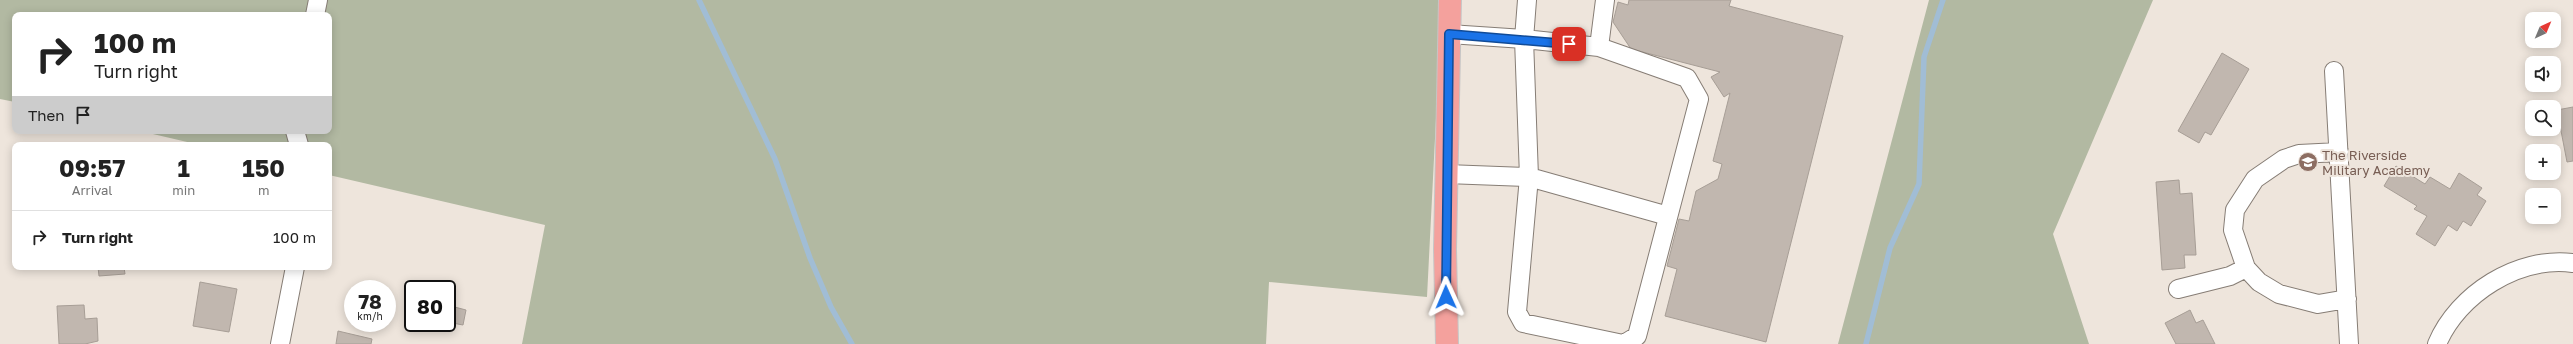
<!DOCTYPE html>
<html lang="en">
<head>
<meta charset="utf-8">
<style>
  :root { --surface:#fff; --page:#f6f6f6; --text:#222; --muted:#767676; --line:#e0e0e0 }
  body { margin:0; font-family:"Golos Text",sans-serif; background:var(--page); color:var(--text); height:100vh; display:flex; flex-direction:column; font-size:15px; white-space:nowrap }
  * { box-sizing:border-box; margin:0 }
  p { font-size:13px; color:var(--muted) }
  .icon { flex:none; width:22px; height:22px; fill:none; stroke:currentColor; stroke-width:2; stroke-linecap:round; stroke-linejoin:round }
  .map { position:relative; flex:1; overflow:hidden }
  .side { position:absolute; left:12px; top:142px; width:320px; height:128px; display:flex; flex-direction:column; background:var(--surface); border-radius:8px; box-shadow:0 2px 10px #0003 }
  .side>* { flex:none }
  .top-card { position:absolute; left:12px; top:12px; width:320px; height:122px; border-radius:8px; box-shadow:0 2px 10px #0003; background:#fff; color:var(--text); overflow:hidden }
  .needle { width:26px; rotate:44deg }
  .controls { position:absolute; left:2525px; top:12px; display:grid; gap:8px }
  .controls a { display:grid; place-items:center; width:36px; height:36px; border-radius:8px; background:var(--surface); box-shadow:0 2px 10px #0003; font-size:20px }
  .speed { position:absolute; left:344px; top:280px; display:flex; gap:8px; font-size:20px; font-weight:700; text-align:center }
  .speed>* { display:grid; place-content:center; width:52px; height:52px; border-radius:50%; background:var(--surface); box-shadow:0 2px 10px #0003; line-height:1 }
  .speed small { font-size:10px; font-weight:400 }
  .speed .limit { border:2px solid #111; border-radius:6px; background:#fff; color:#111 }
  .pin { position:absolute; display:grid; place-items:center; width:34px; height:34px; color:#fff; margin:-17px; border-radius:8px; box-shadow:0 2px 6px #0006 }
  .me { position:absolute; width:44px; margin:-22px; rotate:359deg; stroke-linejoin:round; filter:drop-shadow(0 0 3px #0008) }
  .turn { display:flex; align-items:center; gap:14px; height:84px; padding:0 16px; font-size:18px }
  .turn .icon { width:52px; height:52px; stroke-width:2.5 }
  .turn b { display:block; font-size:28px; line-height:34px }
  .then { display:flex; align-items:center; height:38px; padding:0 16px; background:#0003; gap:8px; font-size:15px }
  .eta { display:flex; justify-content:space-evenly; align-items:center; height:68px; text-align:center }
  .eta b { font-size:24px; font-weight:700; line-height:28px }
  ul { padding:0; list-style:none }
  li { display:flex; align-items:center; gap:12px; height:52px; padding:0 16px; border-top:1px solid var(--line) }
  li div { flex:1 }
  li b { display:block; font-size:15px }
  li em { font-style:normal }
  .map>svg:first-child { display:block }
  .green { fill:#b2b9a2 }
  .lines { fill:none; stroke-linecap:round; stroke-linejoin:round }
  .stream { stroke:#a1bdd5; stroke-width:5.5 }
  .building { fill:#c1b7af; stroke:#a79e96 }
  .minor-casing { stroke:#867d75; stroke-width:20 }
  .highway-casing { stroke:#c6c5c5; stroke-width:24 }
  .minor { stroke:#fff; stroke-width:18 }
  .highway { stroke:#f4a19d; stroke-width:22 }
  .route-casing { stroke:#114b97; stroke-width:10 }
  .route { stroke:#1a73e8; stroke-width:7 }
  .labels { text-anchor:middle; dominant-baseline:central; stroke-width:4; stroke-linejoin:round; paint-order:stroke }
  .education-label { font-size:13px; fill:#785e54; stroke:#eee5dc; text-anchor:start }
</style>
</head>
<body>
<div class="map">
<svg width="2573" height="344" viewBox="0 0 2573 344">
  <rect width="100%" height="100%" fill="#eee5dc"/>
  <path class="green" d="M 0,0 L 1442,0 L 1427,297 L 1269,282 L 1266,344 L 522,344 L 545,225 L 329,175 L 329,145 L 200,145 L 140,131 L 329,131 L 329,15 L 15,15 L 15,102 L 0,99 Z
    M 1929,0 L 2153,0 L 2053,234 L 2089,344 L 1838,344 Z"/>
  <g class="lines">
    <path class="stream" d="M 699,0 L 775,159 L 810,258 L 831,307 L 852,344
      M 1866,344 L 1890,248 L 1919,184 L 1924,57 L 1943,0"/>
  </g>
  <path class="building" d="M 1629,0 L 1731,0 L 1729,6 L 1843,36 L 1766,342 L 1665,316 L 1677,269 L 1667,266 L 1679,219 L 1689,221 L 1696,191 L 1718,179 L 1722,164 L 1713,161 L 1730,93 L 1724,97 L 1711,77 L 1720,72 L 1631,49 L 1613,22 L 1618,2 L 1628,5 Z
    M 2222,53 L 2249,69 L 2211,135 L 2205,132 L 2199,143 L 2178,131 Z
    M 2573,107 L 2573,161 L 2567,162 L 2557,110 Z
    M 2396,166 L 2425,184 L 2430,177 L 2450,189 L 2459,173 L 2482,188 L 2477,195 L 2486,201 L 2471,226 L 2463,221 L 2457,231 L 2448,225 L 2435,246 L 2416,234 L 2427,216 L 2414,209 L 2417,206 L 2384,186 Z
    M 2179,180 L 2180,194 L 2192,193 L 2196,255 L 2184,255 L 2185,268 L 2162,270 L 2156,182 Z
    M 98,267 L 124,267 L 125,274 L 99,276 Z
    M 200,282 L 237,289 L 229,332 L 193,326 Z
    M 84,305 L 85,319 L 97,318 L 98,341 L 85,344 L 59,344 L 57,306 Z
    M 447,305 L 466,310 L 463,325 L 447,322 Z
    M 2190,310 L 2196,323 L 2203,320 L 2215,344 L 2176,344 L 2165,323 Z
    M 432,323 L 442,323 L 441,328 L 431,326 Z
    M 338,331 L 372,339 L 371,344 L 336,344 Z"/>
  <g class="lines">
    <g class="minor-casing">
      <path id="minor" d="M 1605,0 L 1599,47 L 1687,78 L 1699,99 L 1637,336 L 1624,344
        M 315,15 L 318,0
        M 1449,34 L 1524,39 L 1527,0
        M 1599,47 L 1524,39 L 1529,177 L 1668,216
        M 2334,71 L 2349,344
        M 295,131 L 299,145
        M 2339,152 L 2299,154 L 2284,159 L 2255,179 L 2235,210 L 2233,230 L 2246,268 L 2259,282 L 2279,294 L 2318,304 L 2347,299
        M 1446,174 L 1529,177 L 1517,312 L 1523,323 L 1623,344
        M 2178,289 L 2230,276 L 2246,268
        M 280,344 L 295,267
        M 2437,344 C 2458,294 2518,256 2573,263"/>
    </g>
    <g class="highway-casing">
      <path id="highway" d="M 1447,344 L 1445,249 L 1450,0"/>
    </g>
    <use href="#minor" class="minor"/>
    <use href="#highway" class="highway"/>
  </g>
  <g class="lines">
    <g class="route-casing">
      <path id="route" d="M 1446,297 L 1449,34 L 1569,44"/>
    </g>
    <use href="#route" class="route"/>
  </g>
  <defs>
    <g id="school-disc" transform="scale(1)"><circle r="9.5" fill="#8d6e63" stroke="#eee5dc"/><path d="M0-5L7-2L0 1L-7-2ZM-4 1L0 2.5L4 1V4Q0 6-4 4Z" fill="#fff"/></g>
  </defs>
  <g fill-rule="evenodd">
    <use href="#school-disc" x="2308" y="162"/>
  </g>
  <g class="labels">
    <g class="education-label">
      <text x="2322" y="155">The Riverside<tspan x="2322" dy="15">Military Academy</tspan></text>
    </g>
  </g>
</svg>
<div class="controls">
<a><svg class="needle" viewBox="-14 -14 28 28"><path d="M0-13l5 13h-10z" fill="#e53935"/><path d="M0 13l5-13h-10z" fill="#767676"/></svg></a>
<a><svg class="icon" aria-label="sound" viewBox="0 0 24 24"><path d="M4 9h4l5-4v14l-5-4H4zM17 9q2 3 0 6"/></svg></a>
<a><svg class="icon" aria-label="search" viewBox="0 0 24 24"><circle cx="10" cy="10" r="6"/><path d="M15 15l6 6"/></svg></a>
<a>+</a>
<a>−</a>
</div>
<div class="speed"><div>78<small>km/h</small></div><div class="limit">80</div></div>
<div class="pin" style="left:1569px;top:44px;background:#d93025"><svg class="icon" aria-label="arrive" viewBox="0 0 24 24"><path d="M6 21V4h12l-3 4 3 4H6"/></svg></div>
<svg class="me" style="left:1446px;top:297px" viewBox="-20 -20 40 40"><path d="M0-17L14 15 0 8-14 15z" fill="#1a73e8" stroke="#fff" stroke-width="4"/></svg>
<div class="top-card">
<div class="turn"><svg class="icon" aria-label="right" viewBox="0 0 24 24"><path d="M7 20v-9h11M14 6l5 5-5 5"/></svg><div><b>100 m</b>Turn right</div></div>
<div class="then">Then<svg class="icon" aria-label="arrive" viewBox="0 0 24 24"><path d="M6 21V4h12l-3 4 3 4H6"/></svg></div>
</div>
<section class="side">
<div class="eta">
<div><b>09:57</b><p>Arrival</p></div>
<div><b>1</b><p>min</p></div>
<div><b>150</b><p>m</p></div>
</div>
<ul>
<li><svg class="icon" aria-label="right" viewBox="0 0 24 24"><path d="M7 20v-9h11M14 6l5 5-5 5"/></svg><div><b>Turn right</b></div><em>100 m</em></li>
</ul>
</section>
</div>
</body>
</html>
